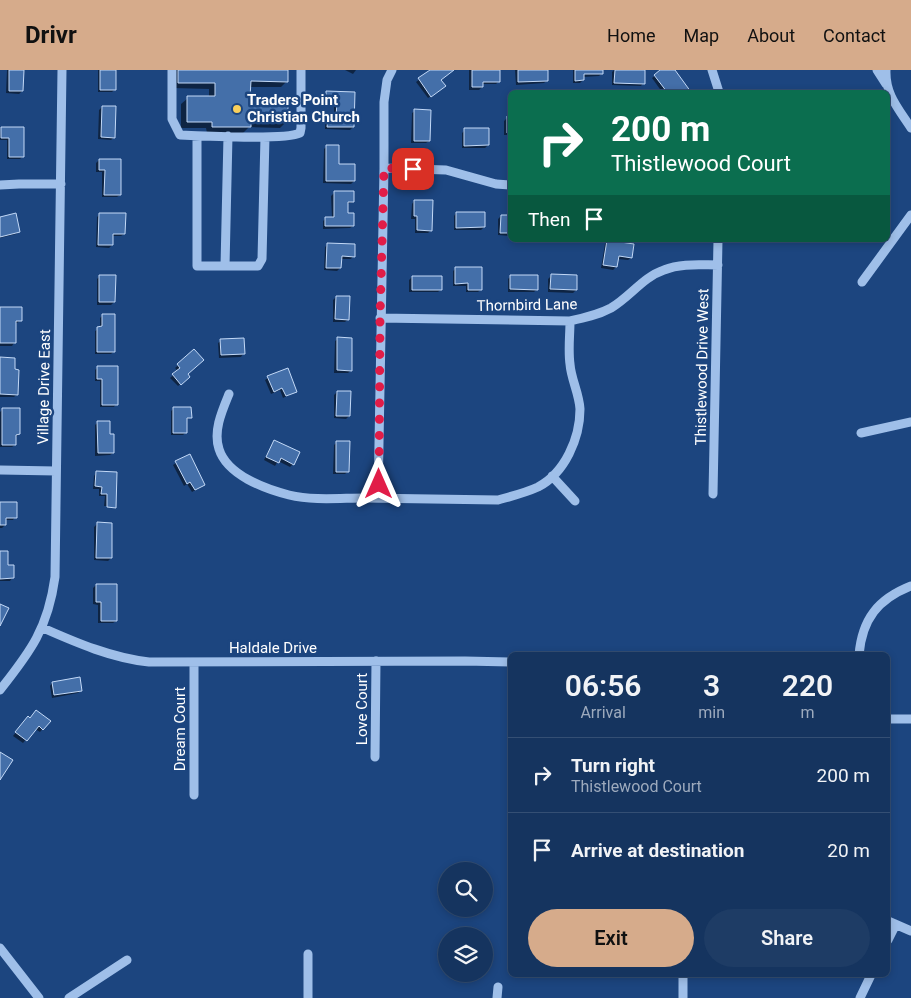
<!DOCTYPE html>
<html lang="en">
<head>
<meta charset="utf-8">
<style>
  :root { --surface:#15345f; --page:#1e3c65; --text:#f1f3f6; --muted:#9daabd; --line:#344f74; --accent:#d6ab8b }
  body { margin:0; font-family:Roboto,sans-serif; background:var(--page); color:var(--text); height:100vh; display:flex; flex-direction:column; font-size:19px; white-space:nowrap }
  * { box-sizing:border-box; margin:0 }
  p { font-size:16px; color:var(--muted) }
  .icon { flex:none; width:28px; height:28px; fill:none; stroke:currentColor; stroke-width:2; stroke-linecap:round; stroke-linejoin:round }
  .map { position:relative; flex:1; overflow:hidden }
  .drawer { position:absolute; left:508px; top:582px; width:382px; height:325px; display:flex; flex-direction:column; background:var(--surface); border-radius:8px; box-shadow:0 2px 8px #0003,0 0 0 1px var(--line) }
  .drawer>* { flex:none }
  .guide { position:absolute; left:508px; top:20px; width:382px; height:152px; border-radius:8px; box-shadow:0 2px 8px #0003,0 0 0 1px var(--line); background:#0b6e4f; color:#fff; overflow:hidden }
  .fabs { position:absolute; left:438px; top:792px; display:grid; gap:10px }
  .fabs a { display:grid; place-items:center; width:55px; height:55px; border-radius:50%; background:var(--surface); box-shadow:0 2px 8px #0003,0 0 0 1px var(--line); font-size:25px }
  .pin { position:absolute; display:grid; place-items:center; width:42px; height:42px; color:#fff; margin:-21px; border-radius:10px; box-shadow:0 2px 8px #0006 }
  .me { position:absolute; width:55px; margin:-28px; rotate:0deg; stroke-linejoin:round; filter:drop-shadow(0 0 4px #0008) }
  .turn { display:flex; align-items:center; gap:18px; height:105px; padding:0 20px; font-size:22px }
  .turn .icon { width:65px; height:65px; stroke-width:2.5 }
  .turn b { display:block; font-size:35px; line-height:42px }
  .then { display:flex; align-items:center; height:48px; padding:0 20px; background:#0003; gap:10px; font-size:19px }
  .eta { display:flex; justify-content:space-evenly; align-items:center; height:85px; text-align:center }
  .eta b { font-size:30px; font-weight:600; line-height:35px }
  .action { display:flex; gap:10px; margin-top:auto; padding:10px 20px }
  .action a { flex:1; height:58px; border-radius:30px; background:var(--accent); color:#111; font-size:20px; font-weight:600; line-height:58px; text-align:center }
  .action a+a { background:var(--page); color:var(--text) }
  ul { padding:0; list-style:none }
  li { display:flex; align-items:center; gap:15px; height:75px; padding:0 20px; border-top:1px solid var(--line) }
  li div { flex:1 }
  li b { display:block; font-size:19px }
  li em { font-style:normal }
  header { display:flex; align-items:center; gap:30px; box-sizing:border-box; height:70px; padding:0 25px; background:var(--accent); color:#111 }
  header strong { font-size:24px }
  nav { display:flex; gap:28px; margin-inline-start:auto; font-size:18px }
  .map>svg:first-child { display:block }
  .shadow { fill:#0007 }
  .building { fill:#446fa9; stroke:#c3d9f7 }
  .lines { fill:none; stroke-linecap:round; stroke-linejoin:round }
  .minor { stroke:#9fbfe9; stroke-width:9 }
  .route { stroke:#e11d48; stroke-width:9; stroke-dasharray:0 16.2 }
  .poi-dot { fill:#fad05c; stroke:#1c457f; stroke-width:2 }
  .labels { text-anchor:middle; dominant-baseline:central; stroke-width:5; stroke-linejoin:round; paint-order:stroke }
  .poi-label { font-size:15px; font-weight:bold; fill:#fff; stroke:#1c457f; text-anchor:start }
  .street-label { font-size:15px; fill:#fff; stroke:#1c457f }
</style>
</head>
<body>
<header>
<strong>Drivr</strong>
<nav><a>Home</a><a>Map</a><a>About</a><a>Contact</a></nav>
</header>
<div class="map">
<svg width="911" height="928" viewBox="0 0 911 928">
  <rect width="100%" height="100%" fill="#1c457f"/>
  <path class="shadow" d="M 7,0 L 23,0 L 22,21 L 19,24 L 6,23 Z
    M 98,0 L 115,0 L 115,19 L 112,22 L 98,22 Z
    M 172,0 L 287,0 L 287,11 L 281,17 L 249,17 L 249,28 L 287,51 L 280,58 L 249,57 L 243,63 L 207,63 L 206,58 L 181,58 L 181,34 L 188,28 L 209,28 L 209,19 L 172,18 Z
    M 345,0 L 356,0 L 353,4 Z
    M 432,0 L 453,0 L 440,10 L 441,19 L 428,28 L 416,12 Z
    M 469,0 L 498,0 L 499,11 L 496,14 L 482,14 L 482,17 L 479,20 L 469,20 Z
    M 515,0 L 547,0 L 547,10 L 544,13 L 516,15 Z
    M 573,0 L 602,0 L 602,3 L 599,6 L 583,7 L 583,10 L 580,13 L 573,13 Z
    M 614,0 L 644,0 L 643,13 L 641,16 L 612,15 L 612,2 Z
    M 663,0 L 674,0 L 690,22 L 662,22 L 652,8 Z
    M 327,23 L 353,23 L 353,57 L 350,60 L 325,59 L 325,52 L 328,49 L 334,49 L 334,33 L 324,33 L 324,25 Z
    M 102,37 L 114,67 L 111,70 L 98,69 L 99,40 Z
    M 415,41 L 429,71 L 426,73 L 411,73 L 412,43 Z
    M 507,48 L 510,48 L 510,65 L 504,65 L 504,51 Z
    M 1,58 L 23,58 L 23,86 L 20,89 L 7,89 L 7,70 L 0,70 Z
    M 465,60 L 488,75 L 485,78 L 462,78 L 462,63 Z
    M 327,76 L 337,95 L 354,111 L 351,114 L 323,113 L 324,79 Z
    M 99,90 L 120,125 L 117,127 L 102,127 L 102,102 L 96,102 L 96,93 Z
    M 334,123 L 353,132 L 347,134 L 347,145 L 353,156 L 350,158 L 323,159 L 323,151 L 326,148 L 332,148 L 331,126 Z
    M 414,131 L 431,160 L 428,163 L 415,163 L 415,149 L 411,149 L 412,134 Z
    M 456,143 L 484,157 L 481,160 L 454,160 L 454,146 Z
    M 100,144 L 124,164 L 121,166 L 112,166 L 112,175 L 109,178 L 96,177 L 97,147 Z
    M 501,146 L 510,146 L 510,166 L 498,165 L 498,149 Z
    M 0,148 L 19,161 L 16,164 L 0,168 Z
    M 608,171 L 631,188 L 628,190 L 617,189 L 616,197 L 613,200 L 601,198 L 605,174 Z
    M 328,174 L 353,186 L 351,189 L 340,189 L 340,198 L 337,201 L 324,200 L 325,177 Z
    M 456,198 L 481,219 L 478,222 L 466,222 L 466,216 L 453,216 L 453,201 Z
    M 100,206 L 114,232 L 111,235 L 97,235 L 97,209 Z
    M 511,206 L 537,219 L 534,222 L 508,222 L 508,209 Z
    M 551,206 L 576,220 L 573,223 L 548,222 L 548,209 Z
    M 412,207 L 441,219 L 438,222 L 409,222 L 409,210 Z
    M 336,227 L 348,249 L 345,252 L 333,252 L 333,230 Z
    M 0,239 L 20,250 L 17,253 L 14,253 L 14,273 L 12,276 L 0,276 Z
    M 103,245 L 114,281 L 111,284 L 95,284 L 95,261 L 100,258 L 100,248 Z
    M 338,269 L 351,300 L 348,303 L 334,303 L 335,271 Z
    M 221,271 L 243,284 L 241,287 L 219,288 L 218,273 Z
    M 194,281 L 186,304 L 188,307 L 178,316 L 170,308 L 178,301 L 175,298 Z
    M 0,289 L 13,301 L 17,324 L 14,327 L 0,327 Z
    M 98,297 L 116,334 L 114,337 L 100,337 L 100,311 L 95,311 L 95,300 Z
    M 268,308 L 296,321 L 283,328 L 280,320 L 271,324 L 265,310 Z
    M 337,322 L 349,346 L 346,349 L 334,348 L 334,325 Z
    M 174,338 L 190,347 L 186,350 L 186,362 L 183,365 L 171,365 L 171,341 Z
    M 3,339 L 19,364 L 16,367 L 15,375 L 12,377 L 0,377 L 0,342 Z
    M 98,352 L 109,365 L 113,383 L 110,385 L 95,386 L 95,355 Z
    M 274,371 L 293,394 L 290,397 L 278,391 L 275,396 L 264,390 Z
    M 337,372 L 348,401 L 345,404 L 333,404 L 334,375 Z
    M 176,393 L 204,415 L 192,422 L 187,414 L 184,416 L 173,395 Z
    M 96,403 L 115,437 L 114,438 L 114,436 L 104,436 L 105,426 L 99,426 L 99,419 L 93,419 L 94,406 Z
    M 0,433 L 15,447 L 13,450 L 5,450 L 5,455 L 2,458 L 0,458 Z
    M 97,454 L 111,488 L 108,491 L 94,490 L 94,457 Z
    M 0,482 L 12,508 L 10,511 L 0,511 Z
    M 96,515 L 116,551 L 113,553 L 98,553 L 98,535 L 93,534 L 93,518 Z
    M 52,613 L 81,620 L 78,623 L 52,628 L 50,616 Z
    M 25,651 L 49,651 L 40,662 L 35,659 L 23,673 L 13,666 Z"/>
  <path class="building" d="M 9,0 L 24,0 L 23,21 L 9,21 Z
    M 100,0 L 116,0 L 116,20 L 100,20 Z
    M 178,0 L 288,0 L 288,12 L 251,11 L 250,27 L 288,27 L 288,52 L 251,51 L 251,57 L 212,57 L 212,52 L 187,52 L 187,26 L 215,26 L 215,13 L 178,13 Z
    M 430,0 L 454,0 L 441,10 L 446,16 L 431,27 L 418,8 Z
    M 472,0 L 500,0 L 500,12 L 483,12 L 483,17 L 472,17 Z
    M 518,0 L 548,0 L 548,11 L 518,12 Z
    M 575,0 L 603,0 L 603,4 L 584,4 L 584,10 L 575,11 Z
    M 615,0 L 645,0 L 645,14 L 614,13 Z
    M 660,0 L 675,0 L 691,22 L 667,22 L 654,5 Z
    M 326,21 L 355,22 L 354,57 L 327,57 L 328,48 L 336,48 L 337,31 L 326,31 Z
    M 102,36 L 116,36 L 115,68 L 101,67 Z
    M 414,39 L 431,40 L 430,71 L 414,71 Z
    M 507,46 L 510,46 L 510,63 L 507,63 Z
    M 1,57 L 24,57 L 24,87 L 9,87 L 9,68 L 1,68 Z
    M 464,58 L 489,58 L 489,75 L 464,76 Z
    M 326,75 L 339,75 L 339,94 L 355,94 L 355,111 L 326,111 Z
    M 99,89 L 121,89 L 121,125 L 104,125 L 105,100 L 99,100 Z
    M 334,121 L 354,121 L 354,132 L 348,132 L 348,143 L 354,143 L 354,156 L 325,156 L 325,147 L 334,147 Z
    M 414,130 L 433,130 L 432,161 L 417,160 L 417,146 L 414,146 Z
    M 456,142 L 485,142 L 485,157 L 456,158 Z
    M 16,143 L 20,162 L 0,167 L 0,147 Z
    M 99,143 L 126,143 L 125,164 L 113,164 L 113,175 L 98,175 Z
    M 501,145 L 510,145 L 510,163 L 500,163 Z
    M 607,170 L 634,174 L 632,188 L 619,186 L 617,197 L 603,195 Z
    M 327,173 L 355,174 L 355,187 L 342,186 L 341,198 L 326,198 Z
    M 455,197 L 482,197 L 482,220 L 468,220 L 468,213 L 455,214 Z
    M 551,204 L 577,205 L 577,220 L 550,219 Z
    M 99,205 L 116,205 L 115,232 L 99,232 Z
    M 510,205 L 538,205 L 538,220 L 510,219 Z
    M 412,206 L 442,206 L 442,220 L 412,220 Z
    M 336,226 L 350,226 L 349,250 L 335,249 Z
    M 0,237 L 22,237 L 22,251 L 16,251 L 16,273 L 0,273 Z
    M 102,244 L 115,244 L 115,282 L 97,282 L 97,257 L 102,256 Z
    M 337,267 L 352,268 L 352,301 L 337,300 Z
    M 244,268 L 245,284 L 221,285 L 220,269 Z
    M 194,279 L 204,290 L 188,304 L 190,307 L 181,315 L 172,304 L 180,298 L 177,294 Z
    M 0,287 L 15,288 L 15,299 L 19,300 L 18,325 L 0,324 Z
    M 97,296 L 118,296 L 118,335 L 102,335 L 102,309 L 97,309 Z
    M 288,298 L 297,322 L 286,326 L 282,318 L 274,322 L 267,306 Z
    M 337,321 L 351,321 L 350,346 L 336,346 Z
    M 173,337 L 191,337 L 192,348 L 187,348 L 187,363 L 173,363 Z
    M 2,338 L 20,338 L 20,364 L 16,365 L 16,375 L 2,375 Z
    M 97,351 L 110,351 L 110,364 L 114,364 L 114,383 L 98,383 Z
    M 274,370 L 300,382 L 294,395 L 281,388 L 279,393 L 266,387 Z
    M 336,371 L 350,371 L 349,402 L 336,402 Z
    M 190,384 L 205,415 L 195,420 L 190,412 L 187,414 L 175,391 Z
    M 96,401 L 117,402 L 116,438 L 107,437 L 107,424 L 101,424 L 102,417 L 95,416 Z
    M 0,432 L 17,432 L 17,448 L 6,448 L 6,455 L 0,455 Z
    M 97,452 L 112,453 L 112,488 L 96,488 Z
    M 0,481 L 8,481 L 8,495 L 14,495 L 14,508 L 0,509 Z
    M 96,514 L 117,514 L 117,551 L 101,551 L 101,532 L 96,532 Z
    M 0,534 L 9,538 L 0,556 Z
    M 80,607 L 82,621 L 54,625 L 52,612 Z
    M 36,640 L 51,651 L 43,660 L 39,656 L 27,671 L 15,662 L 28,646 L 30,648 Z
    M 0,682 L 13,690 L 0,710 Z"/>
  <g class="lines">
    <path class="minor" d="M 172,0 L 172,49 L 180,65 C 200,66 286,70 300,63 L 301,58 L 301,0
      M 712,0 L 719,22
      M 877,0 L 886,14
      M 886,0 C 885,24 898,38 911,58
      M 197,66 L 197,196 L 258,196 L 262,189 L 265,67
      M 384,98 L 446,100 L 496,114 L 510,115
      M 0,115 L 19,114 L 61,114
      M 225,196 L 228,66
      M 862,212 L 911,145
      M 380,248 L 570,251 C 584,248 598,245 611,238 C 630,227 643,207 664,200 C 681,193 700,195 718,195
      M 229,324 C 222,341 213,361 219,379 C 227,405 265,419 289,425 C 314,431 340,428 365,428 C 409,429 454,429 498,430 C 512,426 525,423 538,417 C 565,403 580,368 580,339 C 579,323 571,309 570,294 C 568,280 570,265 570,251
      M 861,363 L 911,352
      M 0,400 L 56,401
      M 552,406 L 575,431
      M 713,424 L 718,170
      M 378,428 L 384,98 L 384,32 L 387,10 L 392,0
      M 43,558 C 77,573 112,588 149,592 L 465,591 L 510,592
      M 859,585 C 862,549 878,529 911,516
      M 0,620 C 31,581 48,558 55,507 L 62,0
      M 888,649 L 911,649
      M 375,687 L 376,591
      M 194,725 L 194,593
      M 888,851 L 911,861
      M 888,870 L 895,856
      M 0,878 L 39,928
      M 308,884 L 308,928
      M 69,928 L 127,890
      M 497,928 L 498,917
      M 683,928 L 683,905
      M 860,928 L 871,905"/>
  </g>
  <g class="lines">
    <path class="route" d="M 379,414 L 380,248 L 384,98 L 413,99"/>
  </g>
  <circle class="poi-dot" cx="237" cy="39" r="5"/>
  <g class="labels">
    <g class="poi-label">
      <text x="247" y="30">Traders Point<tspan x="247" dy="17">Christian Church</tspan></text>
    </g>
    <g class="street-label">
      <text transform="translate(527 235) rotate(-1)">Thornbird Lane</text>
      <text transform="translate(702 297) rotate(-89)">Thistlewood Drive West</text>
      <text transform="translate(44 317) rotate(-89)">Village Drive East</text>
      <text x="273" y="578">Haldale Drive</text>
      <text transform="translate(362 639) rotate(-90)">Love Court</text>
      <text transform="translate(180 659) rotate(-90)">Dream Court</text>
    </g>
  </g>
</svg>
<div class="fabs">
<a><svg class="icon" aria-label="search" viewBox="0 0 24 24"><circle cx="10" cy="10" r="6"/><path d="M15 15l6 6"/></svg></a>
<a><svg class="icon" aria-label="layers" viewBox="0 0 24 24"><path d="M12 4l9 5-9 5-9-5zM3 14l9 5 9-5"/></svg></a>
</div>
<div class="pin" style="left:413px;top:99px;background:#d93025"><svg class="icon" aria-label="arrive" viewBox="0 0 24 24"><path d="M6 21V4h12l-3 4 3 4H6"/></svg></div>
<svg class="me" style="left:379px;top:414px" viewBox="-20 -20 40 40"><path d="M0-17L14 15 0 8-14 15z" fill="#e11d48" stroke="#fff" stroke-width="4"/></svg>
<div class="guide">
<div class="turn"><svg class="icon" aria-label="right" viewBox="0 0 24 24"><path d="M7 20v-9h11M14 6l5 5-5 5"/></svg><div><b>200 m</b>Thistlewood Court</div></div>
<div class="then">Then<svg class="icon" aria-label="arrive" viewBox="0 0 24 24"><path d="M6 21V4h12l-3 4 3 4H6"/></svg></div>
</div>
<section class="drawer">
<div class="eta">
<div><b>06:56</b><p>Arrival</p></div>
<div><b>3</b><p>min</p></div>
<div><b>220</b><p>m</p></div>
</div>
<ul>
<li><svg class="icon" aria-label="right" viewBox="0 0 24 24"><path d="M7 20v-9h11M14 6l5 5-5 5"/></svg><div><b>Turn right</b><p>Thistlewood Court</p></div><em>200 m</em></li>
<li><svg class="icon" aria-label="arrive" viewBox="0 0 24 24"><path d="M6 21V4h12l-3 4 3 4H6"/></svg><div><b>Arrive at destination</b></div><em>20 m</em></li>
</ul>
<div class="action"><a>Exit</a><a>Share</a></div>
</section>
</div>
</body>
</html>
